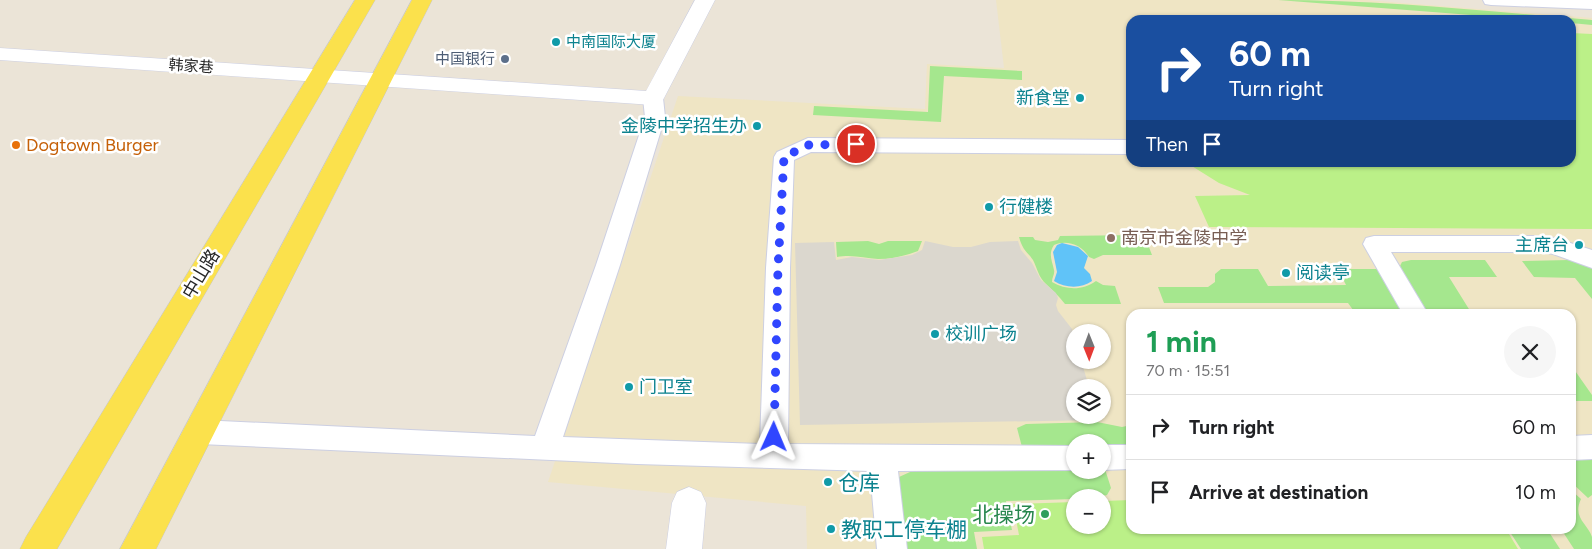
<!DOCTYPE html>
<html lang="en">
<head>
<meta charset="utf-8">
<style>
  :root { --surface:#fff; --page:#f6f6f6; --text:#202124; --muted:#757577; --line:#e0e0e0 }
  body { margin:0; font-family:Figtree,"Noto Sans SC",sans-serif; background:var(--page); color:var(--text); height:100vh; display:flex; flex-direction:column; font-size:19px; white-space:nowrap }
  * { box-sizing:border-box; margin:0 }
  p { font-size:16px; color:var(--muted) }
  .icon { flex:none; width:28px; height:28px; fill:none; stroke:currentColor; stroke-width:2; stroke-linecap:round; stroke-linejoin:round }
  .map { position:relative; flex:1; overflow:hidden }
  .side { position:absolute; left:1126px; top:309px; width:450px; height:225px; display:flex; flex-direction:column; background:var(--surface); border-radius:15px; box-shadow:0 1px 4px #0004 }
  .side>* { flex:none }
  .hud { position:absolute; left:1126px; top:15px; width:450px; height:152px; border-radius:15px; box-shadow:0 1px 4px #0004; background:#1a4fa0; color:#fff; overflow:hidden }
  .needle { width:32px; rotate:179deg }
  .fabs { position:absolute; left:1066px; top:324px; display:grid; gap:10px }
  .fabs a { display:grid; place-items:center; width:45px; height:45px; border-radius:50%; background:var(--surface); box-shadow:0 1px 4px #0004; font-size:25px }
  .pin { position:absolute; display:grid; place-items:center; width:42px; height:42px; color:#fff; margin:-21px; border:2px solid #fff; border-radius:50%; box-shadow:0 1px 5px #0007 }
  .me { position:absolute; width:55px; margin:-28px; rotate:1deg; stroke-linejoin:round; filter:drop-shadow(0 0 4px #0008) }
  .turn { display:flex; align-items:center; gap:18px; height:105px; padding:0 20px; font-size:22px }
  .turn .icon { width:65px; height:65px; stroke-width:2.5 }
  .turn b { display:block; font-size:35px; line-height:42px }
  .then { display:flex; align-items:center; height:48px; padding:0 20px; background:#0003; gap:10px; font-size:19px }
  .round { display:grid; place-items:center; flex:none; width:52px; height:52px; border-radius:26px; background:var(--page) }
  .head { display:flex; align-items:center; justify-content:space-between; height:85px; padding:0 20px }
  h1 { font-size:30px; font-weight:700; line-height:38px; color:#1e9e55 }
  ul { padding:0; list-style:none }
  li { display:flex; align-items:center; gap:15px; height:65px; padding:0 20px; border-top:1px solid var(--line) }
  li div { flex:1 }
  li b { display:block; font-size:19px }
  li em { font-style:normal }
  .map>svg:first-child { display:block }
  .education { fill:#efe5c4; fill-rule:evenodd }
  .green { fill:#a5e78e }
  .pitch { fill:#bbf088 }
  .plaza { fill:#dbd7ce }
  .water { fill:#60c3f8 }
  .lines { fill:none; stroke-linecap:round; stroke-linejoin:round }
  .service-casing { stroke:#cccfe2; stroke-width:2 }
  .minor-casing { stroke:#cccfe2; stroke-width:1 }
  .primary-casing { stroke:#c7c7c7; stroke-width:1 }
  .service { fill:#fff; fill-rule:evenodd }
  .minor { fill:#fff; fill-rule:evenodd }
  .primary { fill:#fbe14c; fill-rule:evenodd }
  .route { stroke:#3046ff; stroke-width:9; stroke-dasharray:0 16.2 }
  .culture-dot { fill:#0f9aa8; stroke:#fff; stroke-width:2 }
  .service-dot { fill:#5c6f8a; stroke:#fff; stroke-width:2 }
  .food-dot { fill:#e8710a; stroke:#fff; stroke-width:2 }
  .education-dot { fill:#8d6e63; stroke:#fff; stroke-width:2 }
  .leisure-dot { fill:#2e9e5b; stroke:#fff; stroke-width:2 }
  .labels { text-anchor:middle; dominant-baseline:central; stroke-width:5; stroke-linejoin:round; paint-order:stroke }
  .far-culture-label { font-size:15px; fill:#0d838f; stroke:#fff; text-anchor:start }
  .far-service-label { font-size:15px; fill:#4e5e75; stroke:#fff; text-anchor:end }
  .far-street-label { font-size:15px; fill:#272727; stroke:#fff }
  .culture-label { font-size:18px; fill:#0d838f; stroke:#fff; text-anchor:start }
  .food-label { font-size:18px; fill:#c56008; stroke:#fff; text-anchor:start }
  .education-label { font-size:18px; fill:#785e54; stroke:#fff; text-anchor:start }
  .street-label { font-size:18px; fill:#272727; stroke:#fff }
  .near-culture-label { font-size:21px; fill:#0d838f; stroke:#fff; text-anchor:start }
  .near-leisure-label { font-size:21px; fill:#27864d; stroke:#fff; text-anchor:end }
</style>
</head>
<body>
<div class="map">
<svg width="1592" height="549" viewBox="0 0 1592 549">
  <rect width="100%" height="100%" fill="#ebe4d7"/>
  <path class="education" d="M 996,0 L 1365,0 L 1592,18 L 1592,549 L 807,549 L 806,506 L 548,482 L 678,96 L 925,109 L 927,64 L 1004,68 ZM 1131,20 L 1571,20 L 1571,162 L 1131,162 ZM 1131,314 L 1571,314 L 1571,529 L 1131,529 ZM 1075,332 L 1102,332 L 1102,360 L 1075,360 ZM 1075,388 L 1102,388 L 1102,415 L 1075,415 ZM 1075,442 L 1102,442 L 1102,470 L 1075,470 ZM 1075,498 L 1102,498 L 1102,525 L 1075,525 Z"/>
  <path class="green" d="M 1278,0 C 1383,0 1487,11 1592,20 L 1592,25 L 1571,23 L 1571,20 L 1535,20 Z
    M 930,66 L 1022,71 L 1022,80 L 944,76 L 941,122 L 813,115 L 814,106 L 928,112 Z
    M 1137,235 L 1141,241 L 1147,242 L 1152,255 L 1103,255 L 1094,259 L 1089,257 C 1082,245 1067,239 1054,245 C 1048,254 1052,260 1054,270 C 1055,274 1052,277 1052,282 C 1066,290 1082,291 1096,281 L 1103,285 L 1115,286 L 1121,304 L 1065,304 C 1059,296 1053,291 1046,284 C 1039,278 1037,268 1033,260 C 1026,250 1023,251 1019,237 L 1033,237 L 1035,240 L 1048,242 L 1058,240 L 1060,236 Z
    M 868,241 L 879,244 L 888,241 L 922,241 L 918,251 C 905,256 892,259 878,259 C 864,258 852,254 837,257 L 836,242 Z
    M 1411,260 L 1485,260 L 1497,277 L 1449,277 L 1472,314 L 1425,314 L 1398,270 L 1402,262 Z
    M 1569,260 L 1592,266 L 1592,299 L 1575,278 L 1534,277 L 1522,261 Z
    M 1221,269 L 1258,269 L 1268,286 L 1346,285 L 1338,269 L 1381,269 L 1408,314 L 1356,314 L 1348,303 L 1164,303 L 1158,287 L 1208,287 L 1215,282 L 1215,274 Z
    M 1571,365 L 1592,395 L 1592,401 L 1571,401 Z
    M 1097,422 L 1122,427 L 1131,425 L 1131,453 L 1103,454 L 1102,442 L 1075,442 L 1075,455 L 1022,447 L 1017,428 L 1026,424 Z
    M 1571,454 L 1592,454 L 1592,495 L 1588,498 L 1571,482 Z
    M 1103,463 L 1111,488 L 1107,495 L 1100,497 L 1075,498 L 1075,499 L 1006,501 L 1012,530 L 974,532 L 977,549 L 906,549 L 898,483 L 899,477 L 910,472 L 924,469 L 1102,470 Z
    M 1571,490 L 1581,499 C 1572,518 1588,524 1592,537 C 1592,540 1592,546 1592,549 L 1574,549 L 1561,529 L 1571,529 Z
    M 1508,529 L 1547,529 L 1560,549 L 1521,549 Z"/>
  <path class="pitch" d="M 1571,33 L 1592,34 L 1592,229 L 1209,227 L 1195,196 L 1250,195 L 1219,183 L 1187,163 L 1571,162 Z
    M 1131,500 L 1131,529 L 1506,529 L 1518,549 L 984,549 L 982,537 L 1019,535 L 1013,504 L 1075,502 L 1075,525 L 1102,525 L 1103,501 Z"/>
  <path class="plaza" d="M 925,241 L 953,247 L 971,247 L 990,242 L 1018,241 L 1021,250 L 1032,263 L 1041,280 L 1056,293 L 1058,298 L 1056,305 L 1058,311 L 1072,329 L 1075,339 L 1075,360 L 1081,360 L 1089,387 L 1075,388 L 1075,415 L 1096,415 L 1098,420 L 800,425 L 795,243 L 834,242 L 836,260 L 852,257 L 879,260 L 912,255 L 922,250 Z"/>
  <path class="water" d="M 1062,243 L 1078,247 L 1088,256 L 1084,268 L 1090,274 L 1092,281 C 1081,289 1065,288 1054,281 L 1057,272 L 1053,252 L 1057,245 Z"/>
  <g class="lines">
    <g class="service-casing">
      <path id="service" d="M 1483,0 L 1592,0 L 1592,9 L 1491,5 L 1485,4 Z
        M 653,92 L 660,94 L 663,98 L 665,117 L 620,265 L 563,437 L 760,444 L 766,268 L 774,157 L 777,152 L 808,138 L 1131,140 L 1131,154 L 811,152 L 794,160 L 790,268 L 788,444 L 1075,446 L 1076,470 L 898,471 L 907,549 L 877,549 L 870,471 L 637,464 L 200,444 L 190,440 L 186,432 L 190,424 L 200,420 L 535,436 L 596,265 L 645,117 L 643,98 L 646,94 Z
        M 1374,236 L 1542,236 L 1555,238 L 1592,250 L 1592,268 L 1553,254 L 1542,252 L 1391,252 L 1428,314 L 1403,314 L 1363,244 L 1366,238 Z
        M 1592,435 L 1592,459 L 1571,460 L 1571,436 Z
        M 1102,445 L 1131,445 L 1131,469 L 1102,470 L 1101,470 L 1102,470 Z"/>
    </g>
    <g class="minor-casing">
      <path id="minor" d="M 695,0 L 715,0 L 664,98 L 661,103 L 653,105 L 0,60 L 0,48 L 646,91 Z
        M 689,487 L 701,492 L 706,503 L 702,549 L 666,549 L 672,503 L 677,492 Z"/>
    </g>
    <g class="primary-casing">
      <path id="primary" d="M 355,0 L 375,0 L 57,549 L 20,549 L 26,537 Z
        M 412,0 L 432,0 L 156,549 L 120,549 Z"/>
    </g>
    <use href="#service" class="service"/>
    <use href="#minor" class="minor"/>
    <use href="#primary" class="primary"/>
  </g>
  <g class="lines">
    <path class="route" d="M 774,437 L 778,268 L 784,157 L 808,145 L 856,144"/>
  </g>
  <g class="culture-dot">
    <circle cx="556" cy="42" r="5"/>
    <circle cx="1080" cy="98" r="5"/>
    <circle cx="757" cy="126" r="5"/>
    <circle cx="989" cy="207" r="5"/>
    <circle cx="1579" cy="245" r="5"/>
    <circle cx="1286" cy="273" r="5"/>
    <circle cx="935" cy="334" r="5"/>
    <circle cx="629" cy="387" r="5"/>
    <circle cx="828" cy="482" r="5"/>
    <circle cx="831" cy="529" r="5"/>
  </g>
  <circle class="service-dot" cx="505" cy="59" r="5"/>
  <circle class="food-dot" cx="16" cy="145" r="5"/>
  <circle class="education-dot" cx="1111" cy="238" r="5"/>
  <circle class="leisure-dot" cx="1045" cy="514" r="5"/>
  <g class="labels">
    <g class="far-culture-label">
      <text x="566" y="42">中南国际大厦</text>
    </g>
    <g class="far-service-label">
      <text x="495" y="59">中国银行</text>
    </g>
    <g class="far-street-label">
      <text transform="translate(191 66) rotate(4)">韩家巷</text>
    </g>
    <g class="culture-label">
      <text x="1070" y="98" text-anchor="end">新食堂</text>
      <text x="747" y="126" text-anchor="end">金陵中学招生办</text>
      <text x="999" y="207">行健楼</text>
      <text x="1569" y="245" text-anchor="end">主席台</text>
      <text x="1296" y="273">阅读亭</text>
      <text x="945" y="334">校训广场</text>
      <text x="639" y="387">门卫室</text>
    </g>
    <g class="food-label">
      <text x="26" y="145">Dogtown Burger</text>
    </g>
    <g class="education-label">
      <text x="1121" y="238">南京市金陵中学</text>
    </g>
    <g class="street-label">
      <text transform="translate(201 274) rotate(-59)">中山路</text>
    </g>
    <g class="near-culture-label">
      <text x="838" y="482">仓库</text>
      <text x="841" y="529">教职工停车棚</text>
    </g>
    <g class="near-leisure-label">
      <text x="1035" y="514">北操场</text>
    </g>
  </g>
</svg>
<div class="fabs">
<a><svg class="needle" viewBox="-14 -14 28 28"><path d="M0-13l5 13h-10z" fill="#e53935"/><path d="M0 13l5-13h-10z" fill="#757577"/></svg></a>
<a><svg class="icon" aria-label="layers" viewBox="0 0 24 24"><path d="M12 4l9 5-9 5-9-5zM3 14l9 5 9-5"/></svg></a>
<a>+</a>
<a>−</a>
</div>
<div class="pin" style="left:856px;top:144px;background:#d93025"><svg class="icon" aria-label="arrive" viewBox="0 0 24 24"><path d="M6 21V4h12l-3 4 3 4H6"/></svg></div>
<svg class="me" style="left:774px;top:437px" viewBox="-20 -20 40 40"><path d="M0-17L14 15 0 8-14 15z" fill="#3046ff" stroke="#fff" stroke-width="4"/></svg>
<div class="hud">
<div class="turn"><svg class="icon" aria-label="right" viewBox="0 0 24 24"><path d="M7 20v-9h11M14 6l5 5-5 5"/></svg><div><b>60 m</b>Turn right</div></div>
<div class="then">Then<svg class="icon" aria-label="arrive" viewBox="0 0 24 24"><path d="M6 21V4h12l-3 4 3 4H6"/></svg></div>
</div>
<section class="side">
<div class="head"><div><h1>1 min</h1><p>70 m · 15:51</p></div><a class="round"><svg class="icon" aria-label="close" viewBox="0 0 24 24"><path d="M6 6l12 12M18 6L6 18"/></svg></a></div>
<ul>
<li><svg class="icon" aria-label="right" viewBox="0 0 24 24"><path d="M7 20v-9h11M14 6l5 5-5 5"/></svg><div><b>Turn right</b></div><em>60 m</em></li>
<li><svg class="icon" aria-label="arrive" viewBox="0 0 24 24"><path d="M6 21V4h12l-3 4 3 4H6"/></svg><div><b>Arrive at destination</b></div><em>10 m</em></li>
</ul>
</section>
</div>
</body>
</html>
